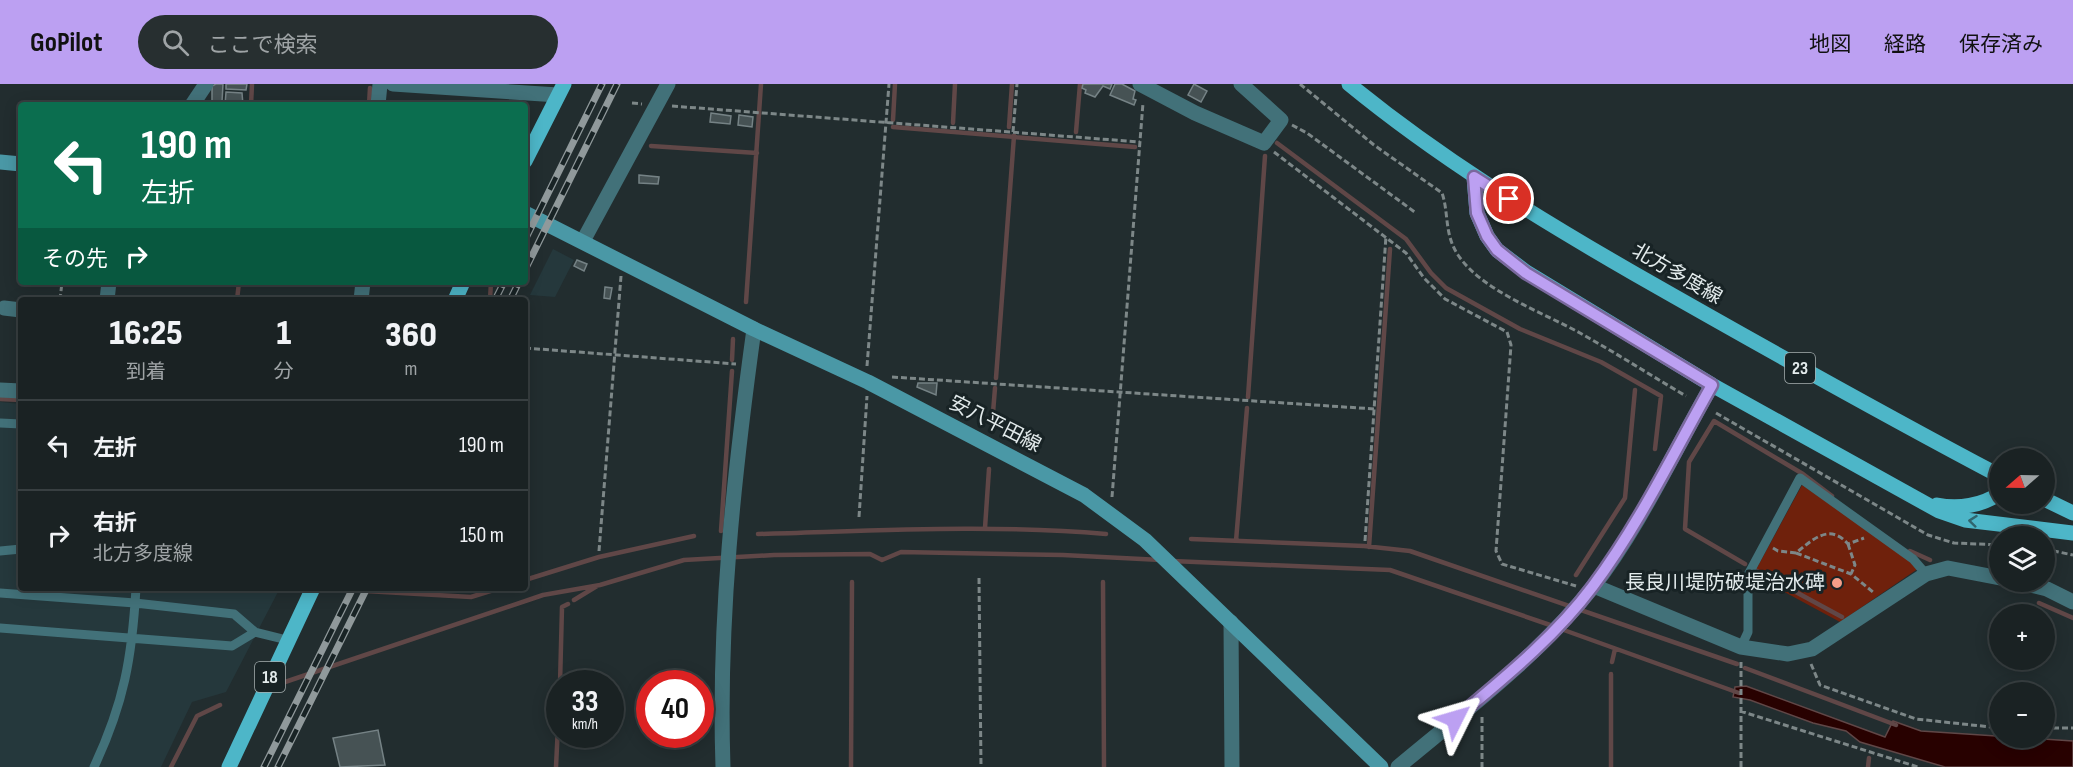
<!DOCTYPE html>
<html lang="ja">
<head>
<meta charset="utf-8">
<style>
  :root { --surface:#1a2223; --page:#272f30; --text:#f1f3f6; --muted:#9fa4a6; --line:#383f41; --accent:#bca0f2 }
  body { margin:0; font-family:"Sofia Sans Condensed","Noto Sans JP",sans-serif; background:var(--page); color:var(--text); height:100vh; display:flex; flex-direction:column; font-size:22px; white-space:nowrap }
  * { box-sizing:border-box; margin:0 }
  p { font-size:20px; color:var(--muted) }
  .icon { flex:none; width:33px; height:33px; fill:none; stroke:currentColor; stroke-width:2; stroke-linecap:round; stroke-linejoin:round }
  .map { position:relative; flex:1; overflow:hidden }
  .sheet { position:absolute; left:18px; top:213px; width:510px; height:294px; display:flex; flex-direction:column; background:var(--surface); border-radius:6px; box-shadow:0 3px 15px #0003,0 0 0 2px var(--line) }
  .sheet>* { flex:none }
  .banner { position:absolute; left:18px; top:18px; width:510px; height:183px; border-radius:6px; box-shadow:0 3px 15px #0003,0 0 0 2px var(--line); background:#0b6e4f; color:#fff; overflow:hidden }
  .needle { width:39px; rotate:250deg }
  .fabs { position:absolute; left:1989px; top:364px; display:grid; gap:12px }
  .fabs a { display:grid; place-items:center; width:66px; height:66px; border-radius:50%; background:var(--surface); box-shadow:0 3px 15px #0003,0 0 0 2px var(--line); font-size:30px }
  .speed { position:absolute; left:546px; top:586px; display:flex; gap:12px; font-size:30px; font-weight:700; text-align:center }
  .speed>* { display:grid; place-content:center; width:78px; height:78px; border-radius:50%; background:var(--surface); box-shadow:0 3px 15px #0003,0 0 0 2px var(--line); line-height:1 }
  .speed small { font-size:15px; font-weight:400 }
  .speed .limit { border:9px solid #d22; background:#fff; color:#111 }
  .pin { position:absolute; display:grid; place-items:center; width:51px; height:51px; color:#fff; margin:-26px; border:3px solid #fff; border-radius:50%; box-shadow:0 2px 6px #0007 }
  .me { position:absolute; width:66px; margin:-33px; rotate:50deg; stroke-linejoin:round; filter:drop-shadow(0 0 4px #0008) }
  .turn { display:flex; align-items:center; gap:21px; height:126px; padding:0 24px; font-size:27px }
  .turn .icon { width:78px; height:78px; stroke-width:2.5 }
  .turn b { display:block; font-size:42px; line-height:51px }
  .then { display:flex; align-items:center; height:57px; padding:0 24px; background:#0003; gap:12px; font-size:22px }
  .eta { display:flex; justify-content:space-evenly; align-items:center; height:102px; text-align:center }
  .eta b { font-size:36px; font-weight:800; line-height:42px }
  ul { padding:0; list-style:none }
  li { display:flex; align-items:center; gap:18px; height:90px; padding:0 24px; border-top:2px solid var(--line) }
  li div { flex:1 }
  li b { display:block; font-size:22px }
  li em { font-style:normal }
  header { display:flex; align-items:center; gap:36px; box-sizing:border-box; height:84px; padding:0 30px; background:var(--accent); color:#111 }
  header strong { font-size:28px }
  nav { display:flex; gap:33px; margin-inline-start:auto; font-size:21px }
  .search { width:420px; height:54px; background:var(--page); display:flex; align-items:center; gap:15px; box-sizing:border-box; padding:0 21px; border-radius:33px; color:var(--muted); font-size:22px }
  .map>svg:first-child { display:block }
  .built { fill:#25383c }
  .green { fill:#6f210c }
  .water { fill:#280100; stroke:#604747; stroke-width:1.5 }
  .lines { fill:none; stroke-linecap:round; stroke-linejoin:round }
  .stream { stroke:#604747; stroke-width:4.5 }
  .building { fill:#465254; stroke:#758285; stroke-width:1.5 }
  .path { stroke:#7d8788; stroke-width:3; stroke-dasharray:6 3; stroke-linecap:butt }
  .service { stroke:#427179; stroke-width:9 }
  .minor { stroke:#427179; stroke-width:15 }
  .tertiary { stroke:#427179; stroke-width:15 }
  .secondary { stroke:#4a98a6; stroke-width:15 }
  .primary { stroke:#4db6c8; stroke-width:15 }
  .rail-casing { stroke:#90999b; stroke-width:7 }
  .rail { stroke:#182325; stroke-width:4.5; stroke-dasharray:14; stroke-linecap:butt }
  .oneway { stroke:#30656e }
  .route-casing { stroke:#7a689d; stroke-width:15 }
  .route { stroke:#bca0f2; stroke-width:10 }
  .poi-dot { fill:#f49e88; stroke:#182325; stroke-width:2 }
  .labels { text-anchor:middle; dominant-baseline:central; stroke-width:6; stroke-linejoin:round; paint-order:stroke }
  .shield { fill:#182325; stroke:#a6afb0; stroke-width:1.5 }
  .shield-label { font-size:18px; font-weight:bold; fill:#e3ebec }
  .street-label { font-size:20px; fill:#e3ebec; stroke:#182325 }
  .poi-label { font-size:20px; fill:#e3ebec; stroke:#182325; text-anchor:end }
</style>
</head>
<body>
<header>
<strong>GoPilot</strong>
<div class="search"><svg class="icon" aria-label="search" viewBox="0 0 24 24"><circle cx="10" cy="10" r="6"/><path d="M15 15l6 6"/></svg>ここで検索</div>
<nav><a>地図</a><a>経路</a><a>保存済み</a></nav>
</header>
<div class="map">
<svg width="2073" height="683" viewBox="0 0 2073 683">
  <rect width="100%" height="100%" fill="#222d2f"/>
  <path class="built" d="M 553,165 L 574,176 L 555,213 L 530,211 Z
    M 0,318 L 21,320 L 21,504 L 280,504 L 226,608 L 192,618 L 161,683 L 0,683 Z"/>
  <path class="green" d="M 1802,401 L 1911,476 L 1919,484 L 1840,538 L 1753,491 Z"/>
  <path class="water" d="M 1746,602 L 1885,653 L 1893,637 L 1921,647 L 2073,657 L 2073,683 L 1945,683 L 1860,658 L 1846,647 L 1813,639 L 1750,616 L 1733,613 L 1735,603 Z"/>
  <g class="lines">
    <path class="stream" d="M 251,21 L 252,0
      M 369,21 L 370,4
      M 893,36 L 895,0
      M 953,39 L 955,0
      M 893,43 L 1135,63
      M 1009,43 L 1012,0
      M 1076,48 L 1080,0
      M 1277,59 L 1406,155 L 1431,189 L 1446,204 L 1520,245 L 1601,278 L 1661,312 L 1655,365
      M 651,62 L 757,69
      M 237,216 L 239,198
      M 490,216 L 491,198
      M 746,218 L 761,0
      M 732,276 L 733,255
      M 996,294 L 1014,52
      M 1248,313 L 1265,72
      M 0,315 L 21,316
      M 992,341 L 995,304
      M 985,444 L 989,385
      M 721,447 L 732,287
      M 758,450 C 874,447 990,440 1106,450
      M 1191,455 L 1364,462 L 1410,467 L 1737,580
      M 1236,457 L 1247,324
      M 1369,463 L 1390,165
      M 1910,467 L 1930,476
      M 1172,477 L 1390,486 L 1553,542
      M 1745,480 L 1685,445 L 1689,378 L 1714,337 L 1803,390 L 1832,412
      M 1755,486 L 1842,533
      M 1576,491 L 1625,414 L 1635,306
      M 525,496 L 599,473 L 694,452
      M 1103,498 L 1104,683
      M 330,505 L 471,513 L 500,504
      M 574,516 L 597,502
      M 2039,519 L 2073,534
      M 1561,545 L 1739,609
      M 1612,578 L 1615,565
      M 1745,584 L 1896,641
      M 1611,590 L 1611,683
      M 282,599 L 543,511 L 600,501 L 684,476 L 774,471 L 870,470 L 882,476 L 901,468 L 1063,471 L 1161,476
      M 560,600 L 562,523 L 568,520
      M 171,683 L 197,632 L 220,621
      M 556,683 L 560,601
      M 851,683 L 852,498
      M 1868,683 L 1869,674"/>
  </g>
  <path class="building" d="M 216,0 L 223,0 L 222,18 L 212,18 L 212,2 Z
    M 226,0 L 247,0 L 246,6 L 226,5 Z
    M 1083,0 L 1112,0 L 1110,5 L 1103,2 L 1095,13 L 1085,9 L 1086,6 L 1082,4 Z
    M 1115,0 L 1122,0 L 1135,7 L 1133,15 L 1136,16 L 1134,21 L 1110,11 Z
    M 1194,0 L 1207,7 L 1201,18 L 1188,11 Z
    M 226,8 L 242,9 L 243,21 L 225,21 Z
    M 711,29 L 731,32 L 730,40 L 710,38 Z
    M 739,31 L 753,33 L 752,43 L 738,41 Z
    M 639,91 L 659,93 L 658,100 L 639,99 Z
    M 577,176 L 587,180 L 584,187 L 574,182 Z
    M 605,203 L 612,204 L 610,215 L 604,214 Z
    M 918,299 L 937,299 L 936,311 L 917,303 Z
    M 378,646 L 385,681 L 340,683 L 333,654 Z"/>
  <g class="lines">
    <path class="path" d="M 1300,0 L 1374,61 L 1442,109 C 1449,129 1444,150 1458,171 C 1482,207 1542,228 1580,249 C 1616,269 1650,291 1686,312
      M 632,19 L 642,20
      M 672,22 L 1140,58
      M 1292,41 L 1307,49 L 1416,129
      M 1013,48 L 1017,0
      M 1274,68 L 1406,169 L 1424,194 L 1445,215 L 1507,248 L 1511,261 L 1496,467 L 1502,480 L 1576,502
      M 60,216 L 62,198
      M 525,264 L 736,280
      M 867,282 L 889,0
      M 892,293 L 1375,325
      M 1716,329 L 1928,451 L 1954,459 L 2000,461
      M 1112,413 L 1143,19
      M 859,433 L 867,312
      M 1365,457 L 1386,152
      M 1848,460 L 1855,481 L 1851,490
      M 1773,464 L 1778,467 L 1796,469 C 1813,455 1830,439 1848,460 L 1864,454
      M 2044,465 L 2073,471
      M 599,467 L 621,192
      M 1796,469 L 1851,490 L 1873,508
      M 979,494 L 981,683
      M 1811,580 L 1820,601 L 1916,635 L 2000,644
      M 1740,627 L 1918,683
      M 1482,633 L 1482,683
      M 2044,644 L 2073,644
      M 1741,683 L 1741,577"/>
    <path class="service" d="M 0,339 L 21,340
      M 0,467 L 21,465
      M 0,509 L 135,519 L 234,530 L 255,548 L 232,562 L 0,544
      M 255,548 L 287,556
      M 1741,563 L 1748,548 L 1748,491 L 1800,394 L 1913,475 L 1926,490
      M 94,683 C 124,619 132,574 136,504"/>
    <path class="minor" d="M 393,0 L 558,11
      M 1140,0 L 1195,29 L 1264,59 L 1281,36 L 1241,0
      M 192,21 L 206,0
      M 378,21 L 380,0
      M 583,157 L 668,0
      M 107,216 L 109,198
      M 361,216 L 363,198
      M 4,224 L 21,226
      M 0,306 L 21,307
      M 2018,498 L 2047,505 L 2073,518
      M 1594,502 L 1741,563 L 1788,570 L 1812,565 L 1926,490 L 1948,484 L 2000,494
      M 1231,538 L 1232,683"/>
    <path class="tertiary" d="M 723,683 C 718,536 734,390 754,245
      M 1398,683 C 1465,627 1537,573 1592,504 C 1639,444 1674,367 1712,301"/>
    <path class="secondary" d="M 0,78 L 21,80
      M 525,129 L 754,245 L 868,298 L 1084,411 L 1145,456 L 1381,683"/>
    <path class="primary" d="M 1349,0 C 1438,73 1536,133 1635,190 C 1756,259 1877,327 2000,392
      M 525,77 L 564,0
      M 1474,93 L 1477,129 L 1487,152 L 1497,166 L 1526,188 L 1712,301 L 1939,427 L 1965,436 L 2073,449
      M 455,216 L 463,198
      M 2044,415 L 2073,429
      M 1937,421 C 1958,425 1982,422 2000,409
      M 229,683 L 313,504"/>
    <g class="rail-casing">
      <path id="rail" d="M 525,156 L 602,0
        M 525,186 L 617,0
        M 495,216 L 504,198
        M 510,216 L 519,198
        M 264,683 L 353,504
        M 278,683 L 367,504"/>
    </g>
    <use href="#rail" class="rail"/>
  </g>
  <defs><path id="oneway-chevron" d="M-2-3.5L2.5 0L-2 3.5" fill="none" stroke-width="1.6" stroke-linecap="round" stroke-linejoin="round" transform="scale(1.5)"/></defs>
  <use class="oneway" href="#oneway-chevron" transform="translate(1973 437) rotate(-174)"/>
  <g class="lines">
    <g class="route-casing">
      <path id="route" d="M 1455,635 C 1504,594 1555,553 1593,502 C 1640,439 1674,368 1712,301 L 1526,189 L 1497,166 L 1487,152 L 1477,129 L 1474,93 L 1509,115"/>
    </g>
    <use href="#route" class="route"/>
  </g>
  <circle class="poi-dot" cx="1837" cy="499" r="6"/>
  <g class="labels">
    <g class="shield">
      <rect x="1785" y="269" width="30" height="30" rx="4.5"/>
      <rect x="255" y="578" width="30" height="30" rx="4.5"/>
    </g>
    <g class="shield-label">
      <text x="1800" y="284">23</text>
      <text x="270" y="593">18</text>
    </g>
    <g class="street-label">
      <text transform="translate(1677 190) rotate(30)">北方多度線</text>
      <text transform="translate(995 340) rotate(27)">安八平田線</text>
    </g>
    <g class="poi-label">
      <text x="1825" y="499">長良川堤防破堤治水碑</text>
    </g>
  </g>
</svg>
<div class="fabs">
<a><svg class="needle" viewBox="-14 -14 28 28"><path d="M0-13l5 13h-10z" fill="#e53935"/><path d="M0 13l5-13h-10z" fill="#9fa4a6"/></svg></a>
<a><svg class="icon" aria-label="layers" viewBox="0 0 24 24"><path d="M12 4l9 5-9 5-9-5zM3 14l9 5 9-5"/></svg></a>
<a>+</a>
<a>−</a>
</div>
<div class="speed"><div>33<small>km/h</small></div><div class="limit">40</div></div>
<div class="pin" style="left:1509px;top:115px;background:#d93025"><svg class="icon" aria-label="arrive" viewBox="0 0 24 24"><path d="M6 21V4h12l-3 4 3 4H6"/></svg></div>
<svg class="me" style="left:1455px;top:635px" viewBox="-20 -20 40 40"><path d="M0-17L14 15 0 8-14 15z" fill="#bca0f2" stroke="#fff" stroke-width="4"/></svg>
<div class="banner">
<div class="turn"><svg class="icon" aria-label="left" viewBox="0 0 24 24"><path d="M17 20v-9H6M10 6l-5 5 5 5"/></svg><div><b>190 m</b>左折</div></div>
<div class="then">その先<svg class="icon" aria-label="right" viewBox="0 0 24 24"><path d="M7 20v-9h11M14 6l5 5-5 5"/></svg></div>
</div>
<section class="sheet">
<div class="eta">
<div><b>16:25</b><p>到着</p></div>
<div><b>1</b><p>分</p></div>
<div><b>360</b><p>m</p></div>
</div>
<ul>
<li><svg class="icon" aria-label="left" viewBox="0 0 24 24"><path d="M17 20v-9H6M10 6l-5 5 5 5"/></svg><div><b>左折</b></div><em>190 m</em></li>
<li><svg class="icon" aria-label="right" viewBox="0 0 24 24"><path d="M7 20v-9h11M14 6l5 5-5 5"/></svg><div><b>右折</b><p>北方多度線</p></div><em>150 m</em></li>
</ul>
</section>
</div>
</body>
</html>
